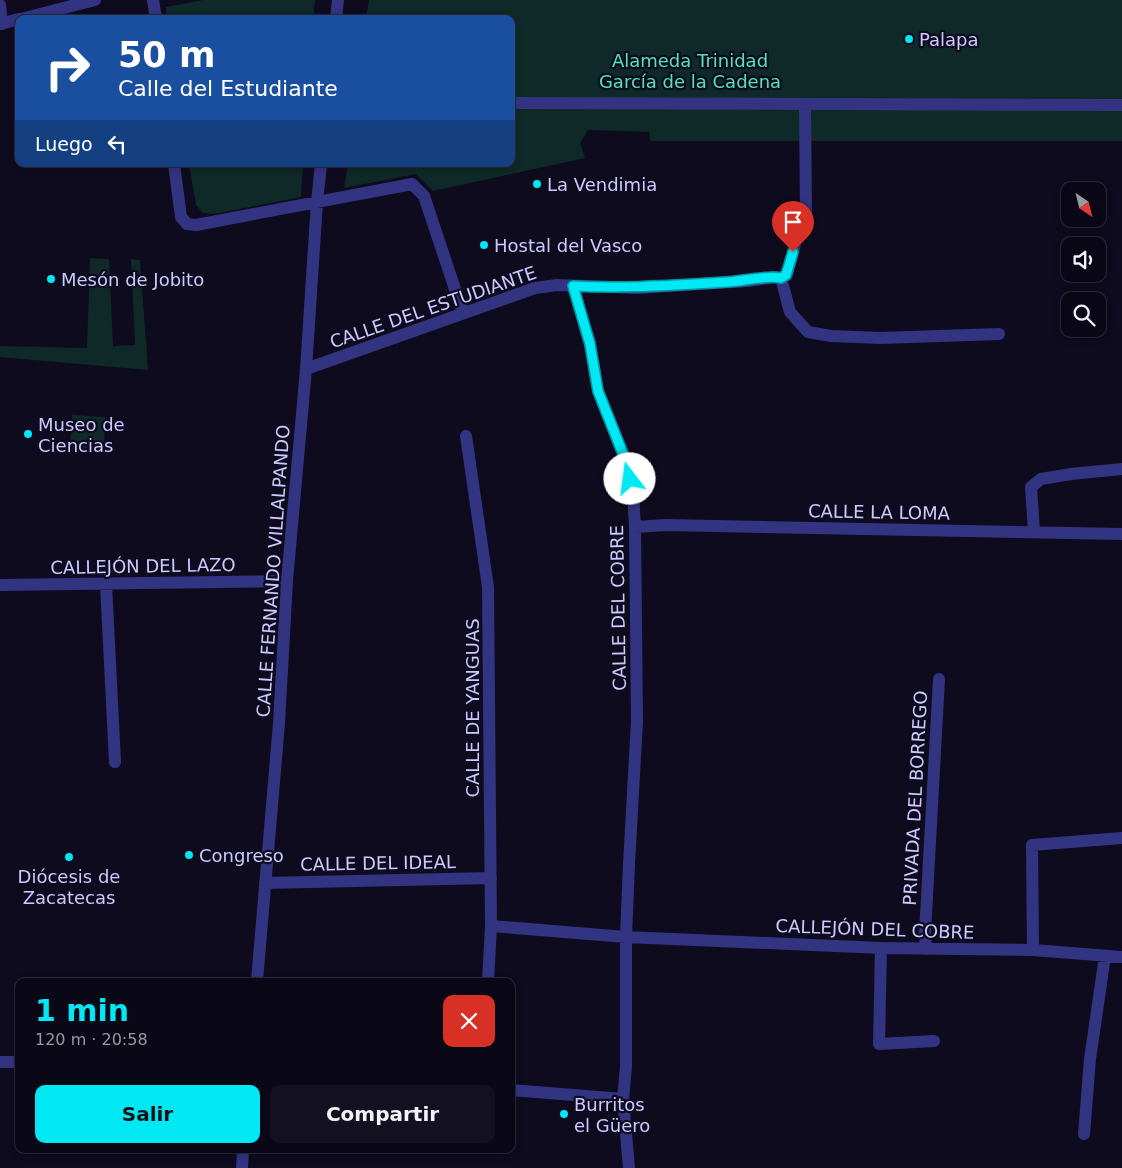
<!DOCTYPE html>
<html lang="es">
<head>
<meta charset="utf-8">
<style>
  :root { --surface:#0a0817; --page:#131120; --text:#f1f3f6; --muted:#999aa1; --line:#2a2936; --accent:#00e8f4 }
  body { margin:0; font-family:"DejaVu Sans",sans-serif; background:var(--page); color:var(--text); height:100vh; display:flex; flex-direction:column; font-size:19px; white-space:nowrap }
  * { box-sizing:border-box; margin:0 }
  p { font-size:16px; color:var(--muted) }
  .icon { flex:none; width:28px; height:28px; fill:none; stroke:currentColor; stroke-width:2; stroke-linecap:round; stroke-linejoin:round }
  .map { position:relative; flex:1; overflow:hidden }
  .panel { position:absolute; left:15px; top:978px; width:500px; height:175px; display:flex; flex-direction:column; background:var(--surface); border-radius:10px; box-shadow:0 2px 8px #0003,0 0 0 1px var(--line) }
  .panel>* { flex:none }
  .hud { position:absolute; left:15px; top:15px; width:500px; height:152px; border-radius:10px; box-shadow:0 2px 8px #0003,0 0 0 1px var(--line); background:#1a4fa0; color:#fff; overflow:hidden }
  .needle { width:32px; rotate:145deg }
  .buttons { position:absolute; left:1061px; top:182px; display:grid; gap:10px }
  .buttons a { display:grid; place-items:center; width:45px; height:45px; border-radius:10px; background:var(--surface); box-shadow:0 2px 8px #0003,0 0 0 1px var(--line); font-size:25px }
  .pin { position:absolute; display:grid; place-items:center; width:42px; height:42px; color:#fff; margin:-51px -21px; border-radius:50% 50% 50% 0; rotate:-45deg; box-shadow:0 0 5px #0007 }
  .pin .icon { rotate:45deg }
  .me { position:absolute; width:55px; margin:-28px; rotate:345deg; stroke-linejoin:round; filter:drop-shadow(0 0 4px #0008) }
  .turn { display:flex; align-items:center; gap:18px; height:105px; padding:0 20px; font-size:22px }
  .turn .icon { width:65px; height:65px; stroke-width:2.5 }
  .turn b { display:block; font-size:35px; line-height:42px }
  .then { display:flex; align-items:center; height:48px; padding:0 20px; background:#0003; gap:10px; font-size:19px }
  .round { display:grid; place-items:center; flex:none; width:52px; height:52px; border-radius:10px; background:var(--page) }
  .summary { display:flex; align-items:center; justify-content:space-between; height:85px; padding:0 20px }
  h1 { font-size:30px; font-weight:600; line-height:38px; color:var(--accent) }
  .primary-button { display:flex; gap:10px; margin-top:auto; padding:10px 20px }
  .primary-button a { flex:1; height:58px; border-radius:10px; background:var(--accent); color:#111; font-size:20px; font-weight:600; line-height:58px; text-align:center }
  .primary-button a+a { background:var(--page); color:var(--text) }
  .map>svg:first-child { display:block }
  .green { fill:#0e2927 }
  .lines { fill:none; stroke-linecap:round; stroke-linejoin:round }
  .minor { stroke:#333481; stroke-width:12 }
  .route-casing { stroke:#00979f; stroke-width:12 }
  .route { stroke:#00e8f4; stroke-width:9 }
  .poi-dot { fill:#00e8f4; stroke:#0e0b1f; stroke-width:2 }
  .labels { text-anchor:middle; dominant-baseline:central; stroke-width:4.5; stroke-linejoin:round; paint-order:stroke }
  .poi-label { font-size:18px; fill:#cdc9ff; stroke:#0e0b1f; text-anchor:start }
  .park-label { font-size:18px; fill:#50e5b8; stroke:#0e0b1f }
  .street-label { font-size:18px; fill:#cdc9ff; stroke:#0e0b1f }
</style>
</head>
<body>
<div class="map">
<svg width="1122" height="1168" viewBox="0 0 1122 1168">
  <rect width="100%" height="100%" fill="#0e0b1f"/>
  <path class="green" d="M 203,0 L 315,0 L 313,19 L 167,19 L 166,7 Z
    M 369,0 L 1122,0 L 1122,141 L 650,141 L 649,132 L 588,130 L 580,143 L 585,158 L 433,191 L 416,174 L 344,188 L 348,164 L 511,164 L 511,19 L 366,19 Z
    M 189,164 L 303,164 L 301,197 L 214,214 L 203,213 L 196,205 Z
    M 90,258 L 109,259 L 113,346 L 135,345 L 131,259 L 140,260 L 148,370 L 0,357 L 0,346 L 87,348 Z
    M 72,415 L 105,417 L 104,451 L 70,450 Z"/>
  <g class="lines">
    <path class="minor" d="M 153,0 L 156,19
      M 0,5 L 2,24
      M 21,19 L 95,0
      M 336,19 L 338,0
      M 0,24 L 19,19
      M 511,103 L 1122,105
      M 174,164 L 181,217 L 187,224 L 196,225 L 412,184 L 424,196 L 463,313
      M 781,278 L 790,312 L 808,332 L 831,336 L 880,338 L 999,334
      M 781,278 L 787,275 L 796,240 L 806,214 L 805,104
      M 573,286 L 590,344 L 598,391 L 627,464 L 633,493 L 635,527 L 637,721 L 629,864 L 626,937 L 626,1067 L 623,1099 L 629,1168
      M 306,369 L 535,288 L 557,285 L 637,288 L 747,281 L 775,277 L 781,278
      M 466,436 L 488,587 L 491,926 L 488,981
      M 635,527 L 666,525 L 1122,534
      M 1034,532 L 1031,487 L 1041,479 L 1071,474 L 1122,469
      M 106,584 L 115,762
      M 0,585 L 287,581
      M 265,883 L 491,878
      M 491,926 L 626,937 L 881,948 L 1033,950 L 1122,957
      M 881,948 L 879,1044 L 934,1041
      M 926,949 L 925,933 L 939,679
      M 1033,950 L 1032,845 L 1122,838
      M 257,981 L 279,723 L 287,581 L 306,369 L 317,202 L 321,164
      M 0,1062 L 19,1062
      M 511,1090 L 623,1099
      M 1084,1134 L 1090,1059 L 1105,956
      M 242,1168 L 243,1149"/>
  </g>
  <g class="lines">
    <g class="route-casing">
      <path id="route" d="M 630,479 L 627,464 L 598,391 L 590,344 L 573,286 C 626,289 675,285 727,282 C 744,281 766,275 781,278 L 786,275 L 793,252"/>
    </g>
    <use href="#route" class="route"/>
  </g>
  <g class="poi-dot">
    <circle cx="909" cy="39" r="5"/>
    <circle cx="537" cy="184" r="5"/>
    <circle cx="484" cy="245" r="5"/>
    <circle cx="51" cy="279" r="5"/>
    <circle cx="28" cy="434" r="5"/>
    <circle cx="189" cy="855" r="5"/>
    <circle cx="69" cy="857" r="5"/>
    <circle cx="564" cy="1114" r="5"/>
  </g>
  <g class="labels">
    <g class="poi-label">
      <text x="919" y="39">Palapa</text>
      <text x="547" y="184">La Vendimia</text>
      <text x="494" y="245">Hostal del Vasco</text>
      <text x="61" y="279">Mesón de Jobito</text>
      <text x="38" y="424">Museo de<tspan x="38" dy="21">Ciencias</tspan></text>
      <text x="199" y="855">Congreso</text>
      <text x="69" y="876" text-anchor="middle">Diócesis de<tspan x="69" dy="21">Zacatecas</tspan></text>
      <text x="574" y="1104">Burritos<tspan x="574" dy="21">el Güero</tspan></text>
    </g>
    <g class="park-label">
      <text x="690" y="60">Alameda Trinidad<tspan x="690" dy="21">García de la Cadena</tspan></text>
    </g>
    <g class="street-label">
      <text transform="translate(433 307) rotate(-19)">CALLE DEL ESTUDIANTE</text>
      <text transform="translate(879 512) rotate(1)">CALLE LA LOMA</text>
      <text transform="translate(143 566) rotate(-1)">CALLEJÓN DEL LAZO</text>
      <text transform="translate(273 571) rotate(-86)">CALLE FERNANDO VILLALPANDO</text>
      <text transform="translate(618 608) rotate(-91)">CALLE DEL COBRE</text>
      <text transform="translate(472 708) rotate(-90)">CALLE DE YANGUAS</text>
      <text transform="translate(915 798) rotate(-87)">PRIVADA DEL BORREGO</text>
      <text transform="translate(378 863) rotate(-1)">CALLE DEL IDEAL</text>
      <text transform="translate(875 929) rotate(2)">CALLEJÓN DEL COBRE</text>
    </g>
  </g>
</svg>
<div class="buttons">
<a><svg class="needle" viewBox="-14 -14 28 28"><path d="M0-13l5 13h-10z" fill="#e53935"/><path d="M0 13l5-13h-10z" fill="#999aa1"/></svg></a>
<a><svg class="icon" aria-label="sound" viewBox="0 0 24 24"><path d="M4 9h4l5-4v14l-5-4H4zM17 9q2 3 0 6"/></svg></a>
<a><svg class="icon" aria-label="search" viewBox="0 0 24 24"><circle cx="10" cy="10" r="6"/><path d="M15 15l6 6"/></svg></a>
</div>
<div class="pin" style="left:793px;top:252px;background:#d93025"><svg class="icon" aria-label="arrive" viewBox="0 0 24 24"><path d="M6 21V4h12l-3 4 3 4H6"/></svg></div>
<svg class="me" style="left:630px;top:479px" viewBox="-20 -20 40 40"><circle r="19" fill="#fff"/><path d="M0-13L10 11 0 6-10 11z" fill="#00e8f4"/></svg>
<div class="hud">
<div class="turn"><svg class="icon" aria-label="right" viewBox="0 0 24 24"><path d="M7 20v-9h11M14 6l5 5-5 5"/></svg><div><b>50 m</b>Calle del Estudiante</div></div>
<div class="then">Luego<svg class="icon" aria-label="left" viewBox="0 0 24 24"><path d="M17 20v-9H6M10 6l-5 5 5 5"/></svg></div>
</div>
<section class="panel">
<div class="summary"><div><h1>1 min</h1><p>120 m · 20:58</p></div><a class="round" style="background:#d93025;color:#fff"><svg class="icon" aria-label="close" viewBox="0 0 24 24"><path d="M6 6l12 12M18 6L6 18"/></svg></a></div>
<div class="primary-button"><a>Salir</a><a>Compartir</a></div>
</section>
</div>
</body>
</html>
